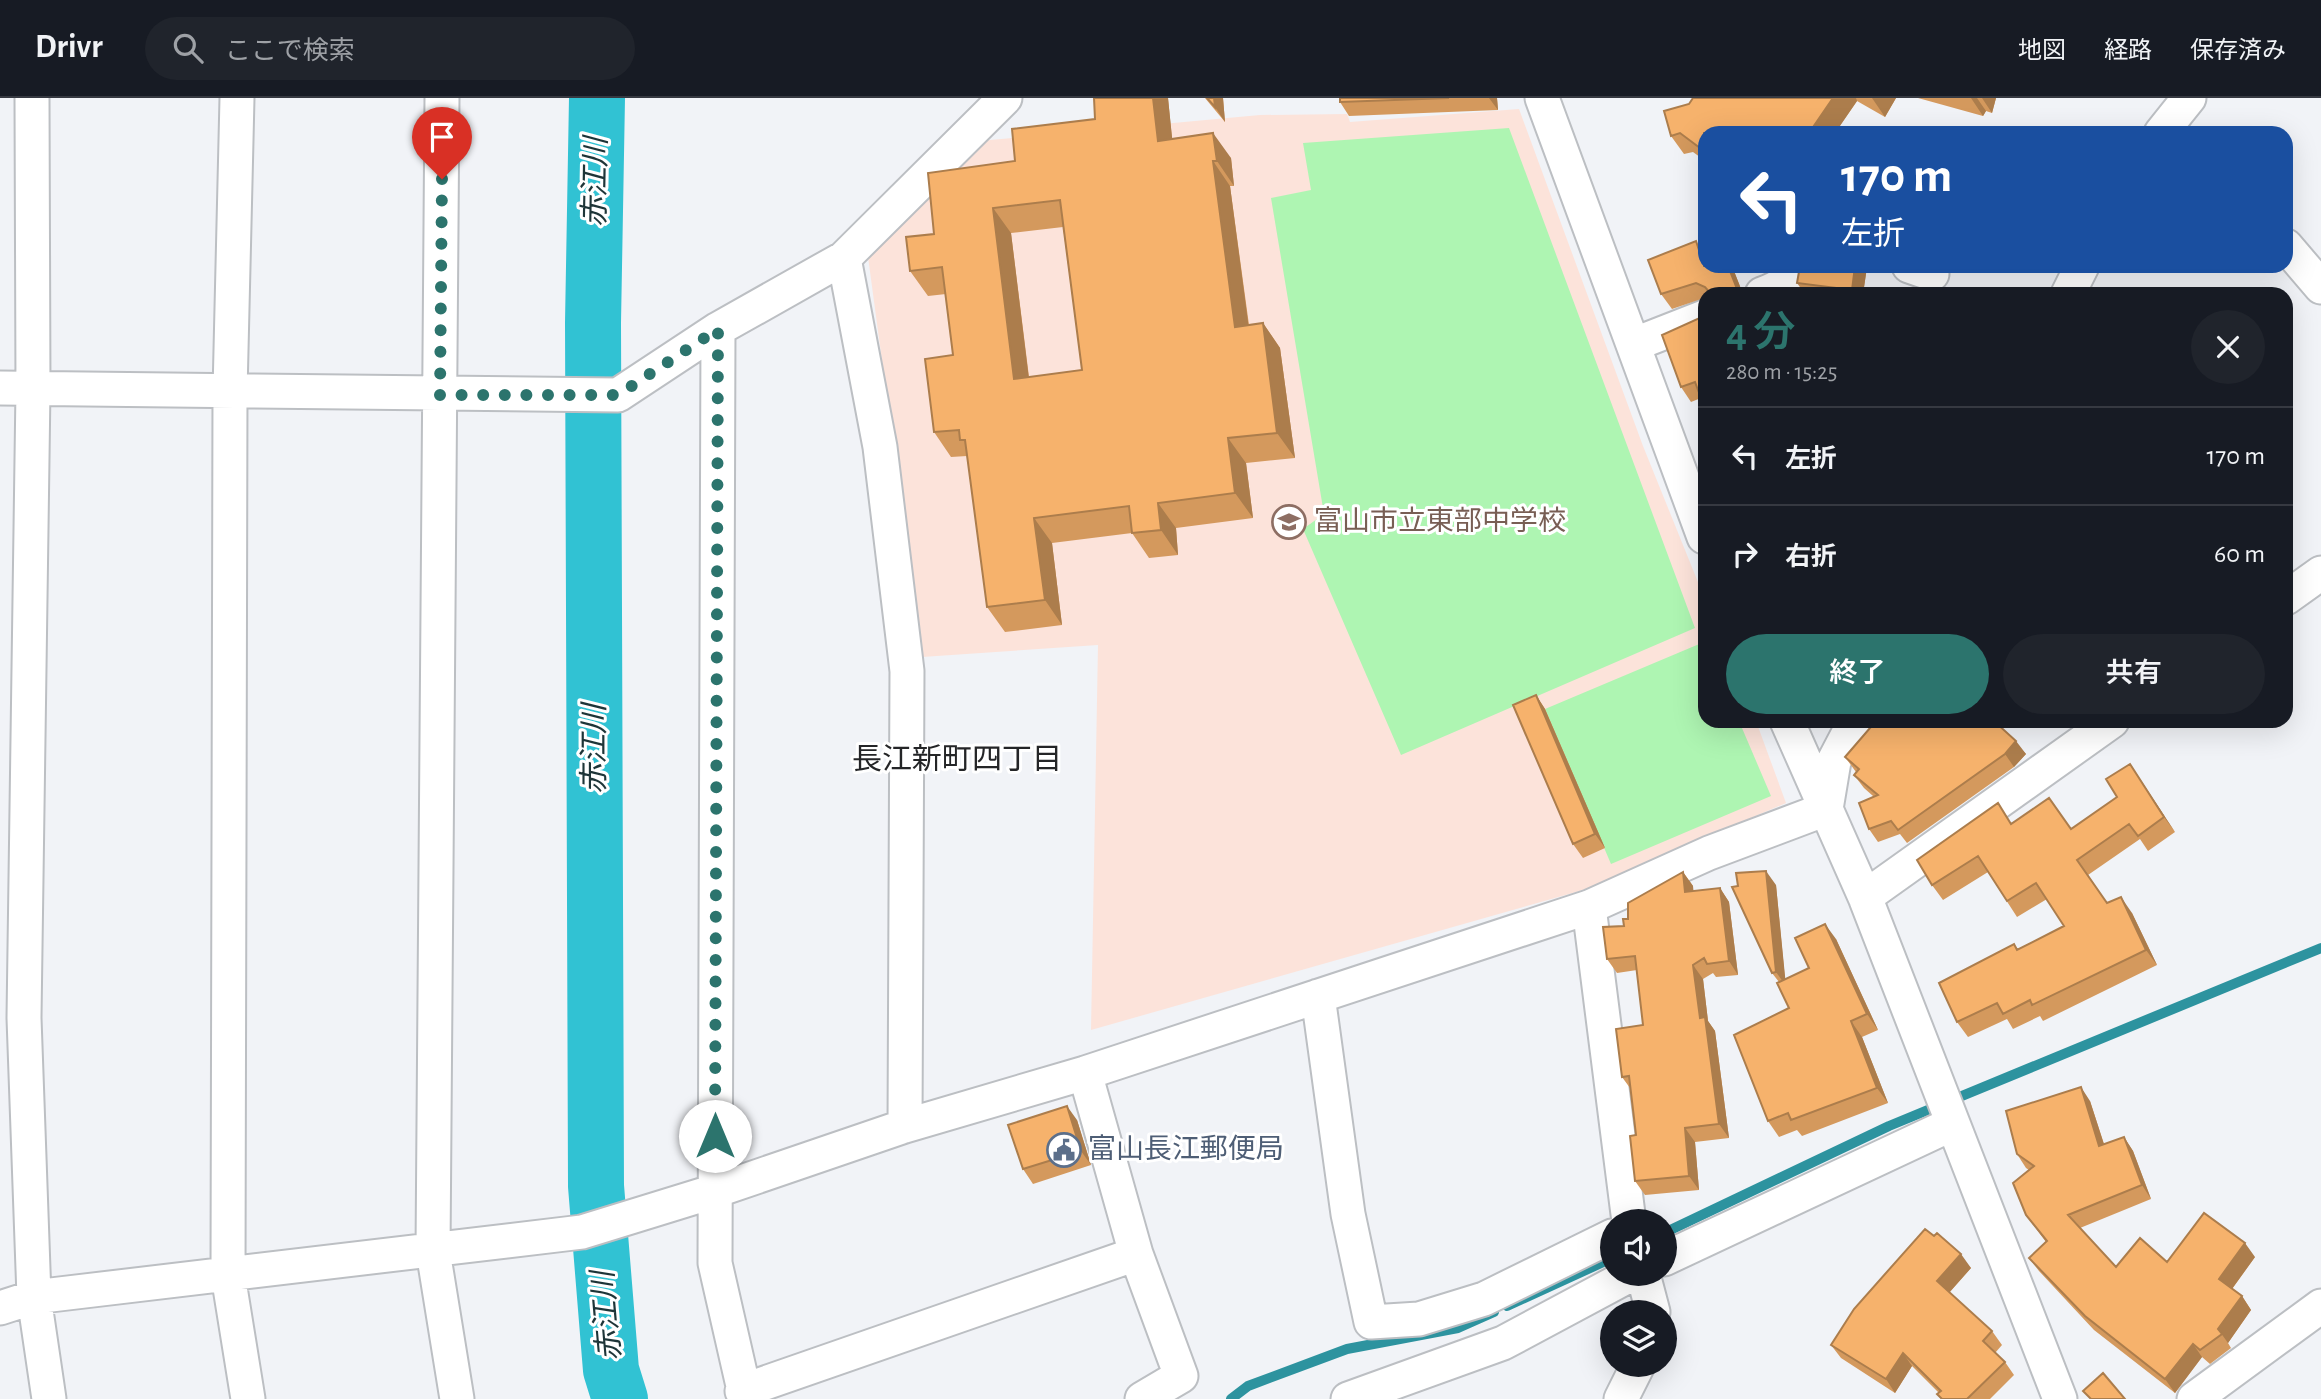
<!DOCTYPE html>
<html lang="ja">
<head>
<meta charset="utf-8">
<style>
  :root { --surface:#171b24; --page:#20242c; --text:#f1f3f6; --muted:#9ea1a6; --line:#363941; --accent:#2c746d }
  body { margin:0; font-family:"Alegreya Sans","Noto Sans JP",sans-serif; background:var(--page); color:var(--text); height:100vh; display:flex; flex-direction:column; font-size:26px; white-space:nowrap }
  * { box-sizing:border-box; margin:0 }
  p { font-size:23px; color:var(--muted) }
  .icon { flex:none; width:38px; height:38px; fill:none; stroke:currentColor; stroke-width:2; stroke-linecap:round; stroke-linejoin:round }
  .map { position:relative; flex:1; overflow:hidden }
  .side { position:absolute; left:1698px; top:189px; width:595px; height:441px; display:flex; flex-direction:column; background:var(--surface); border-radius:21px; box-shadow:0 7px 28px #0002 }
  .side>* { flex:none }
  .hud { position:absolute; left:1698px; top:28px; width:595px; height:147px; border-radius:21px; box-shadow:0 7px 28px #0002; background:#1a4fa0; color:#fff; overflow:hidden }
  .buttons { position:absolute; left:1600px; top:1111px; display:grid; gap:14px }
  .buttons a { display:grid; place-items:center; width:77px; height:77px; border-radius:50%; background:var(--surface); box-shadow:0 7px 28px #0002; font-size:35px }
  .pin { position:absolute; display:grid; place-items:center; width:60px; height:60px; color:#fff; margin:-72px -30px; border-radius:50% 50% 50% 0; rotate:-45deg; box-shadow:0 0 7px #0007 }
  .pin .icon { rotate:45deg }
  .me { position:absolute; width:77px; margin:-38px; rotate:0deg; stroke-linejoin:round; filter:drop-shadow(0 0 5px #0008) }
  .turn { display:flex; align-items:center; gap:24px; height:147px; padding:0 28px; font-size:32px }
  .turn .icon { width:91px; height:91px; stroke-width:2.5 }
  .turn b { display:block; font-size:49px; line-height:60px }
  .round { display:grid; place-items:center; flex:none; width:74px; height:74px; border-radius:37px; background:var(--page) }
  .headline { display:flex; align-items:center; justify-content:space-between; height:119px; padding:0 28px }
  h1 { font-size:42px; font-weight:600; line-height:52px; color:var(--accent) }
  .button { display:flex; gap:14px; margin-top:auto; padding:14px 28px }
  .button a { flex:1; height:80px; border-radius:42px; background:var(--accent); color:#fff; font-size:28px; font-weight:600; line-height:80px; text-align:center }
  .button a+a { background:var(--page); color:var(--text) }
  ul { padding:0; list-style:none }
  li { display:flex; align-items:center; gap:21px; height:98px; padding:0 28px; border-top:2px solid var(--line) }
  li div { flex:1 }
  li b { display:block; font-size:26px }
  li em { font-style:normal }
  header { display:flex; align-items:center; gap:42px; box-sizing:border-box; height:98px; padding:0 35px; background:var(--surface); border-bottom:2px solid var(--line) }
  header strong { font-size:33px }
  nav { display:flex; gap:38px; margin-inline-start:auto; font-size:24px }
  .search { width:490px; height:63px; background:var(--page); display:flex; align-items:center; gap:18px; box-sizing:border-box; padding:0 24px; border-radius:38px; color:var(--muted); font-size:26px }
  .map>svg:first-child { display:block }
  .education { fill:#fce3da }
  .green { fill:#aef5b2 }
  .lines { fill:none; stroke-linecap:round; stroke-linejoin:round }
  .stream { stroke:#2d939f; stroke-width:10 }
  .river { stroke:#31c2d3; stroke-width:56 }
  .minor-casing { stroke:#bcbfc3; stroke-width:37 }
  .minor { stroke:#fff; stroke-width:33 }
  .wall { fill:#d4995d; fill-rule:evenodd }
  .shaded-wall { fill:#ac7d4c }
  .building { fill:#f6b26c; stroke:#ac7d4c; stroke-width:2; fill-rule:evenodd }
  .route { stroke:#2c746d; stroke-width:12; stroke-dasharray:0 21.6 }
  .labels { text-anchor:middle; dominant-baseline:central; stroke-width:6; stroke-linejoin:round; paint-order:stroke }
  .education-label { font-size:28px; fill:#785e54; stroke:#fff; text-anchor:start }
  .service-label { font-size:28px; fill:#4e5e75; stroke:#fff; text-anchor:start }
  .water-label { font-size:30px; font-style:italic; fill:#1e3538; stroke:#fff }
  .neighbourhood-label { font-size:30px; fill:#242527; stroke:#fff }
</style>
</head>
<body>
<header>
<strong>Drivr</strong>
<div class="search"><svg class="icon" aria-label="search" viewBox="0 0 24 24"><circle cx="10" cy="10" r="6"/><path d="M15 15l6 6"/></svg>ここで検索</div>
<nav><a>地図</a><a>経路</a><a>保存済み</a></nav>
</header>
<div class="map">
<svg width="2321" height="1301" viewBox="0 0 2321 1301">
  <rect width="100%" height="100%" fill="#f1f3f7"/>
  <path class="education" d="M 1519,11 L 1643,348 L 1704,499 L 1704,623 L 1756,623 L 1786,705 L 1583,792 L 1091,932 L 1098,547 L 922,559 L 866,144 L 979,43 L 1260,17 L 1347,16 L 1350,24 Z"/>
  <path class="green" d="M 1509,30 L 1695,530 L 1401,657 L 1303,431 L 1324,416 L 1271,100 L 1311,92 L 1303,45 Z
    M 1704,544 L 1704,623 L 1739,623 L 1771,698 L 1611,766 L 1545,611 Z"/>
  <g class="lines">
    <path class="stream" d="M 1664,1135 L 1889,1028 L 2321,850
      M 1507,1208 L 1612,1160
      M 1231,1301 L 1248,1288 L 1347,1251 L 1458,1230 L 1494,1214"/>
    <path class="river" d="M 597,0 L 593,225 L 596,1088 L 611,1272 L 620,1301"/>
    <g class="minor-casing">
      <path id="minor" d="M 32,0 L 33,291 L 24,920 L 34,1199 L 49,1301
        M 237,0 L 230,294 L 228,1177 L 248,1301
        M 442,0 L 433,1153 L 457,1301
        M 1542,0 L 1704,439
        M 2161,35 L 2189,0
        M 2286,148 L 2321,189
        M 844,160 L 880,349 L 907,573 L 905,1028
        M 1909,168 L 1932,176
        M 1762,196 C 1778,190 1789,186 1793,168
        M 2068,196 L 2082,168
        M 718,231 L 715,1165 L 746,1301
        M 1635,246 L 1704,219
        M 0,290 L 618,297 L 718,231 L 844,160 L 1005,0
        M 2286,500 L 2321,475
        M 1787,623 L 1865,799 L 2060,1301
        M 1826,711 L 1834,663 L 1855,623
        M 1865,799 L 2112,623
        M 1589,809 L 1629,1124
        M 1318,898 L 1348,1116 L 1371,1224 L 1419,1221 L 1484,1201 L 1612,1138
        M 1085,975 L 1136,1156 L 1181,1278 L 1142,1301
        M 1664,1161 L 1952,1026
        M 1643,1176 L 1653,1214
        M 0,1210 L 34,1199 L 582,1134 L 715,1093 L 905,1028 L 1085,975 L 1589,809 L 1709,755 L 1826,711
        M 742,1293 L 1136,1156
        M 1348,1301 L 1503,1245 L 1632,1176
        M 1621,1301 L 1638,1267
        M 2194,1301 L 2321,1208"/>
    </g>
    <use href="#minor" class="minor"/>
  </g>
  <path class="wall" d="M 1094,0 L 1168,0 L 1172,41 L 1231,60 L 1234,88 L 1230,88 L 1249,227 L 1263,225 L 1280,250 L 1295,360 L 1246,365 L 1253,420 L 1176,430 L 1178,457 L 1149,460 L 1132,435 L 1052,445 L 1062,527 L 1005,534 L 987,509 L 967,358 L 951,359 L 934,334 L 953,257 L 946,196 L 928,198 L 910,173 L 934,136 L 1015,63 L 1095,21 ZM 1063,129 L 1082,272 L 1029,279 L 1011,135 Z
    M 1205,0 L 1223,0 L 1225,24 Z
    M 1340,0 L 1497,0 L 1498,12 L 1349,18 L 1340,4 Z
    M 1693,0 L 1896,0 L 1885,19 L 1857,3 L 1835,35 L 1704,35 L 1704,62 L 1693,54 L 1684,56 L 1671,38 Z
    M 1918,0 L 1996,0 L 1992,15 L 1986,13 L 1983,18 Z
    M 1704,168 L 1732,168 L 1743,196 L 1704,196 L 1704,200 L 1672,211 L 1661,196 Z
    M 1867,169 L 1863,196 L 1805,196 L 1797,185 Z
    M 1704,218 L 1701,300 L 1691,304 L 1681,289 Z
    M 1536,597 L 1545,611 L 1605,750 L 1583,760 L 1573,746 Z
    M 1876,623 L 2001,623 L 1998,627 L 2026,656 L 2014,669 L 1907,745 L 1900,736 L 1878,744 L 1869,731 L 1873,698 L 1864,690 L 1854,677 L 1856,674 L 1845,659 Z
    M 2130,666 L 2175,734 L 2148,753 L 2140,741 L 2088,777 L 2107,805 L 2132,815 L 2157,867 L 2043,923 L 2040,918 L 2013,931 L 2007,921 L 1968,939 L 1957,924 L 2014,846 L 2018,851 L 2064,828 L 2047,801 L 2017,819 L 1988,774 L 1943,802 L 1932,787 L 2012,726 L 2071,731 L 2117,699 Z
    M 1683,774 L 1693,788 L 1693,794 L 1720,790 L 1729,804 L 1738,877 L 1716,879 L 1713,875 L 1703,881 L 1708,923 L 1715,933 L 1729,1040 L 1695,1044 L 1699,1092 L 1645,1097 L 1635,1083 L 1636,1037 L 1630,990 L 1622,979 L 1643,927 L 1637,872 L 1617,875 L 1607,861 L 1628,821 Z
    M 1776,787 L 1785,881 L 1809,870 L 1836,841 L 1878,932 L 1862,939 L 1888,1005 L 1802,1038 L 1797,1032 L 1779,1039 L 1768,1023 L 1789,910 L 1779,884 L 1772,875 Z
    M 2090,1003 L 2104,1046 L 2124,1039 L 2133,1053 L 2151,1101 L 2080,1130 L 2116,1169 L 2255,1159 L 2232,1191 L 2242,1198 L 2251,1212 L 2228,1245 L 2231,1250 L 2210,1266 L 2202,1259 L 2175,1295 L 2094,1232 L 2039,1173 L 2029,1160 L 2046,1144 L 2026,1117 L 2029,1072 L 2026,1070 L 2017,1056 Z
    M 1077,1022 L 1091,1067 L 1033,1086 L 1023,1071 Z
    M 1934,1138 L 1971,1170 L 1949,1195 L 1992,1233 L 2002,1247 L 1995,1255 L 2005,1264 L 2014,1277 L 1990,1301 L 1941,1301 L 1937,1296 L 1939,1295 L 1912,1268 L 1895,1295 L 1841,1260 L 1831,1247 Z"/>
  <path class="shaded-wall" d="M 1153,0 L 1168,0 L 1175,68 L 1158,43 Z
    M 1214,0 L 1223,0 L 1225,24 L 1215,9 Z
    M 1489,0 L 1497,0 L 1498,12 Z
    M 1833,0 L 1856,0 L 1857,3 L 1835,35 L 1809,35 Z
    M 1872,0 L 1896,0 L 1885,19 Z
    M 1971,0 L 1977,0 L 1986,13 L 1983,18 Z
    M 1982,0 L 1996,0 L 1992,15 Z
    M 1213,35 L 1231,60 L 1234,88 L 1217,63 Z
    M 1213,63 L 1230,88 L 1252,254 L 1235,229 Z
    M 993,110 L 1011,135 L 1032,306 L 1014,281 Z
    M 1728,168 L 1732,168 L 1743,196 L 1739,196 Z
    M 1855,168 L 1866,168 L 1867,169 L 1863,196 L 1855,196 L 1852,192 Z
    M 1263,225 L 1280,250 L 1295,360 L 1277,335 Z
    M 1228,340 L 1246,365 L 1253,420 L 1235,395 Z
    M 1158,405 L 1176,430 L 1178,457 L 1161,432 Z
    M 1034,420 L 1052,445 L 1062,527 L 1045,502 Z
    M 1536,597 L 1545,611 L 1605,750 L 1595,736 Z
    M 2016,643 L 2026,656 L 2014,669 L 2005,656 Z
    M 2130,666 L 2140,681 L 2175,734 L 2164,719 Z
    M 1766,773 L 1776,787 L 1786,888 L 1776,874 Z
    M 1683,774 L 1693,788 L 1695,808 L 1685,794 Z
    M 1720,790 L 1729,804 L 1738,877 L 1729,863 Z
    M 2121,799 L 2132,815 L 2157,867 L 2146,852 Z
    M 1825,826 L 1836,841 L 1878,932 L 1867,916 Z
    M 1693,867 L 1703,881 L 1708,923 L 1715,933 L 1729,1040 L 1719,1026 L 1700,920 Z
    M 1851,923 L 1862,939 L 1888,1005 L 1877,990 Z
    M 2081,989 L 2090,1003 L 2109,1062 L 2099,1048 Z
    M 1067,1008 L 1077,1022 L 1091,1067 L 1081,1053 Z
    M 1685,1030 L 1695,1044 L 1699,1092 L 1689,1078 Z
    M 2124,1039 L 2133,1053 L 2151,1101 L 2142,1087 Z
    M 2245,1145 L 2255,1159 L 2229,1195 L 2219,1181 Z
    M 1961,1156 L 1971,1170 L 1947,1197 L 1937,1183 Z
    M 2242,1198 L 2251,1212 L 2228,1245 L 2218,1231 Z
    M 2193,1246 L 2202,1259 L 2175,1295 L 2165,1281 Z
    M 1903,1255 L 1912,1268 L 1895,1295 L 1886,1281 Z"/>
  <path class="building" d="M 1094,0 L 1153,0 L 1158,43 L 1213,35 L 1217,63 L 1213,63 L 1235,229 L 1263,225 L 1277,335 L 1228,340 L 1235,395 L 1158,405 L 1161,432 L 1132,435 L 1129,408 L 1034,420 L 1045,502 L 987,509 L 965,342 L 960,342 L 959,332 L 934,334 L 925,261 L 953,257 L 942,169 L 910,173 L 906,139 L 934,136 L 928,75 L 1015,63 L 1012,31 L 1095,21 ZM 1060,102 L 1082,272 L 1014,281 L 993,110 Z
    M 1207,0 L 1214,0 L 1215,9 Z
    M 1340,0 L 1449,0 L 1340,4 Z
    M 1693,0 L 1833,0 L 1809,35 L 1768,35 L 1763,31 L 1760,34 L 1757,32 L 1755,35 L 1704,35 L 1704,53 L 1680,35 L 1671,38 L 1664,13 L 1689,6 Z
    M 1696,143 L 1700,155 L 1704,153 L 1704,168 L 1728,168 L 1739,196 L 1711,196 L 1705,189 L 1696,185 L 1661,196 L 1648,162 Z
    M 1800,168 L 1855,168 L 1852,192 L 1797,185 Z
    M 1704,218 L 1704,308 L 1695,284 L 1681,289 L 1662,237 Z
    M 1536,597 L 1595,736 L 1573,746 L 1513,607 Z
    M 1876,623 L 1994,623 L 2016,643 L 2005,656 L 1898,732 L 1891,723 L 1869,731 L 1859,705 L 1878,697 L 1854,677 L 1859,671 L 1845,659 Z
    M 2130,666 L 2164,719 L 2138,738 L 2129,726 L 2077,762 L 2107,805 L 2121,799 L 2146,852 L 2032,907 L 2030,902 L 2003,916 L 1997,905 L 1957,924 L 1939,885 L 2014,846 L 2017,852 L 2064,828 L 2036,785 L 2007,803 L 1978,758 L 1932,787 L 1917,762 L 1998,705 L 2011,726 L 2049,700 L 2071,731 L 2117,699 L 2106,681 Z
    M 1766,773 L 1776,874 L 1772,875 L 1732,789 L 1738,788 L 1736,775 Z
    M 1683,774 L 1685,794 L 1720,790 L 1729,863 L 1707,866 L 1704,860 L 1693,867 L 1700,920 L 1705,919 L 1719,1026 L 1685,1030 L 1689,1078 L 1635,1083 L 1630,1038 L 1636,1037 L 1629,978 L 1622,979 L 1616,931 L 1643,927 L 1635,858 L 1607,861 L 1603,829 L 1624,828 L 1623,821 L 1628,821 L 1628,805 Z
    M 1825,826 L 1867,916 L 1851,923 L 1877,990 L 1791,1022 L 1788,1015 L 1768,1023 L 1734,937 L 1789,910 L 1777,885 L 1809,870 L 1795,840 Z
    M 2081,989 L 2099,1048 L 2124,1039 L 2142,1087 L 2068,1117 L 2116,1169 L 2140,1140 L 2167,1164 L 2204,1115 L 2245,1145 L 2219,1181 L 2242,1198 L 2218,1231 L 2222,1236 L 2200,1252 L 2193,1246 L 2165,1281 L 2085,1218 L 2029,1160 L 2047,1143 L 2026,1117 L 2013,1085 L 2034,1068 L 2017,1056 L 2006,1013 Z
    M 1067,1008 L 1081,1053 L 1023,1071 L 1008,1027 Z
    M 1925,1131 L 1934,1138 L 1937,1135 L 1961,1156 L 1937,1183 L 1992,1233 L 1983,1243 L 2005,1264 L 1967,1301 L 1942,1301 L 1937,1296 L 1941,1293 L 1903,1255 L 1886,1281 L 1831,1247 L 1854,1211 Z
    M 2103,1275 L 2125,1301 L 2091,1301 L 2083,1293 Z"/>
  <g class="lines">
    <path class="route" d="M 442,81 L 440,297 L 618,297 L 718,231 L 715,1038"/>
  </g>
  <defs>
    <g id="school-ring" transform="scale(1.75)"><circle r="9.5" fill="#fff" stroke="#8d6e63" stroke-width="1.5"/><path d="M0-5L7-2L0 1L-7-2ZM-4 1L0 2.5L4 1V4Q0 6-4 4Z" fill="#8d6e63"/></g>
    <g id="civic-ring" transform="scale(1.75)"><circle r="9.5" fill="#fff" stroke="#5c6f8a" stroke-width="1.5"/><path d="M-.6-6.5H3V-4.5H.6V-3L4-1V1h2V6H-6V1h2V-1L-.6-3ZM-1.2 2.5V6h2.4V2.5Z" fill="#5c6f8a"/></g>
  </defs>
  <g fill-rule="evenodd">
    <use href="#school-ring" x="1289" y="424"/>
    <use href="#civic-ring" x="1064" y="1052"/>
  </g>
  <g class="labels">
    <g class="education-label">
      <text x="1314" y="424">富山市立東部中学校</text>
    </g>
    <g class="service-label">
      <text x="1088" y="1052">富山長江郵便局</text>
    </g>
    <g class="water-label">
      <text transform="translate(596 84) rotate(-89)">赤江川</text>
      <text transform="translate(595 651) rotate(-90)">赤江川</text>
      <text transform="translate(607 1218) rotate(-95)">赤江川</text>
    </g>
    <g class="neighbourhood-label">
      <text x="957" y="662">長江新町四丁目</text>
    </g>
  </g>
</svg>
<div class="buttons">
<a><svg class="icon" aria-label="sound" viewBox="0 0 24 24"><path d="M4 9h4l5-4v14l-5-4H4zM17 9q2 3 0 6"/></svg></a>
<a><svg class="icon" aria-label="layers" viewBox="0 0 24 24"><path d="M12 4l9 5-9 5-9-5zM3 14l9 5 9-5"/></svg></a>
</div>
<div class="pin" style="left:442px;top:81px;background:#d93025"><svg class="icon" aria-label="arrive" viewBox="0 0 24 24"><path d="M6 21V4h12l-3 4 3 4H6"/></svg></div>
<svg class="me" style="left:715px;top:1038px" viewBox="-20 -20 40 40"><circle r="19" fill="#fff"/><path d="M0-13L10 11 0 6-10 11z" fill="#2c746d"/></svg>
<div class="hud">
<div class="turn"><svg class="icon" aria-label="left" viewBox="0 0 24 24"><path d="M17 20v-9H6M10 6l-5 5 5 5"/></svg><div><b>170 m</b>左折</div></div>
</div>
<section class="side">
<div class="headline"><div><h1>4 分</h1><p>280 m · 15:25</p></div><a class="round"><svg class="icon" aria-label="close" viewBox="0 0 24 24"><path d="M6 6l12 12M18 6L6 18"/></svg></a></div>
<ul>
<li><svg class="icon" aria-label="left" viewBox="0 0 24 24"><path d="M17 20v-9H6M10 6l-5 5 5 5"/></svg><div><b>左折</b></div><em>170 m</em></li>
<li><svg class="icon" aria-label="right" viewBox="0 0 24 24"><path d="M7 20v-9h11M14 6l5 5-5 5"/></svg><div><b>右折</b></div><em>60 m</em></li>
</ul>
<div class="button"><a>終了</a><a>共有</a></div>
</section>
</div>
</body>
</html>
